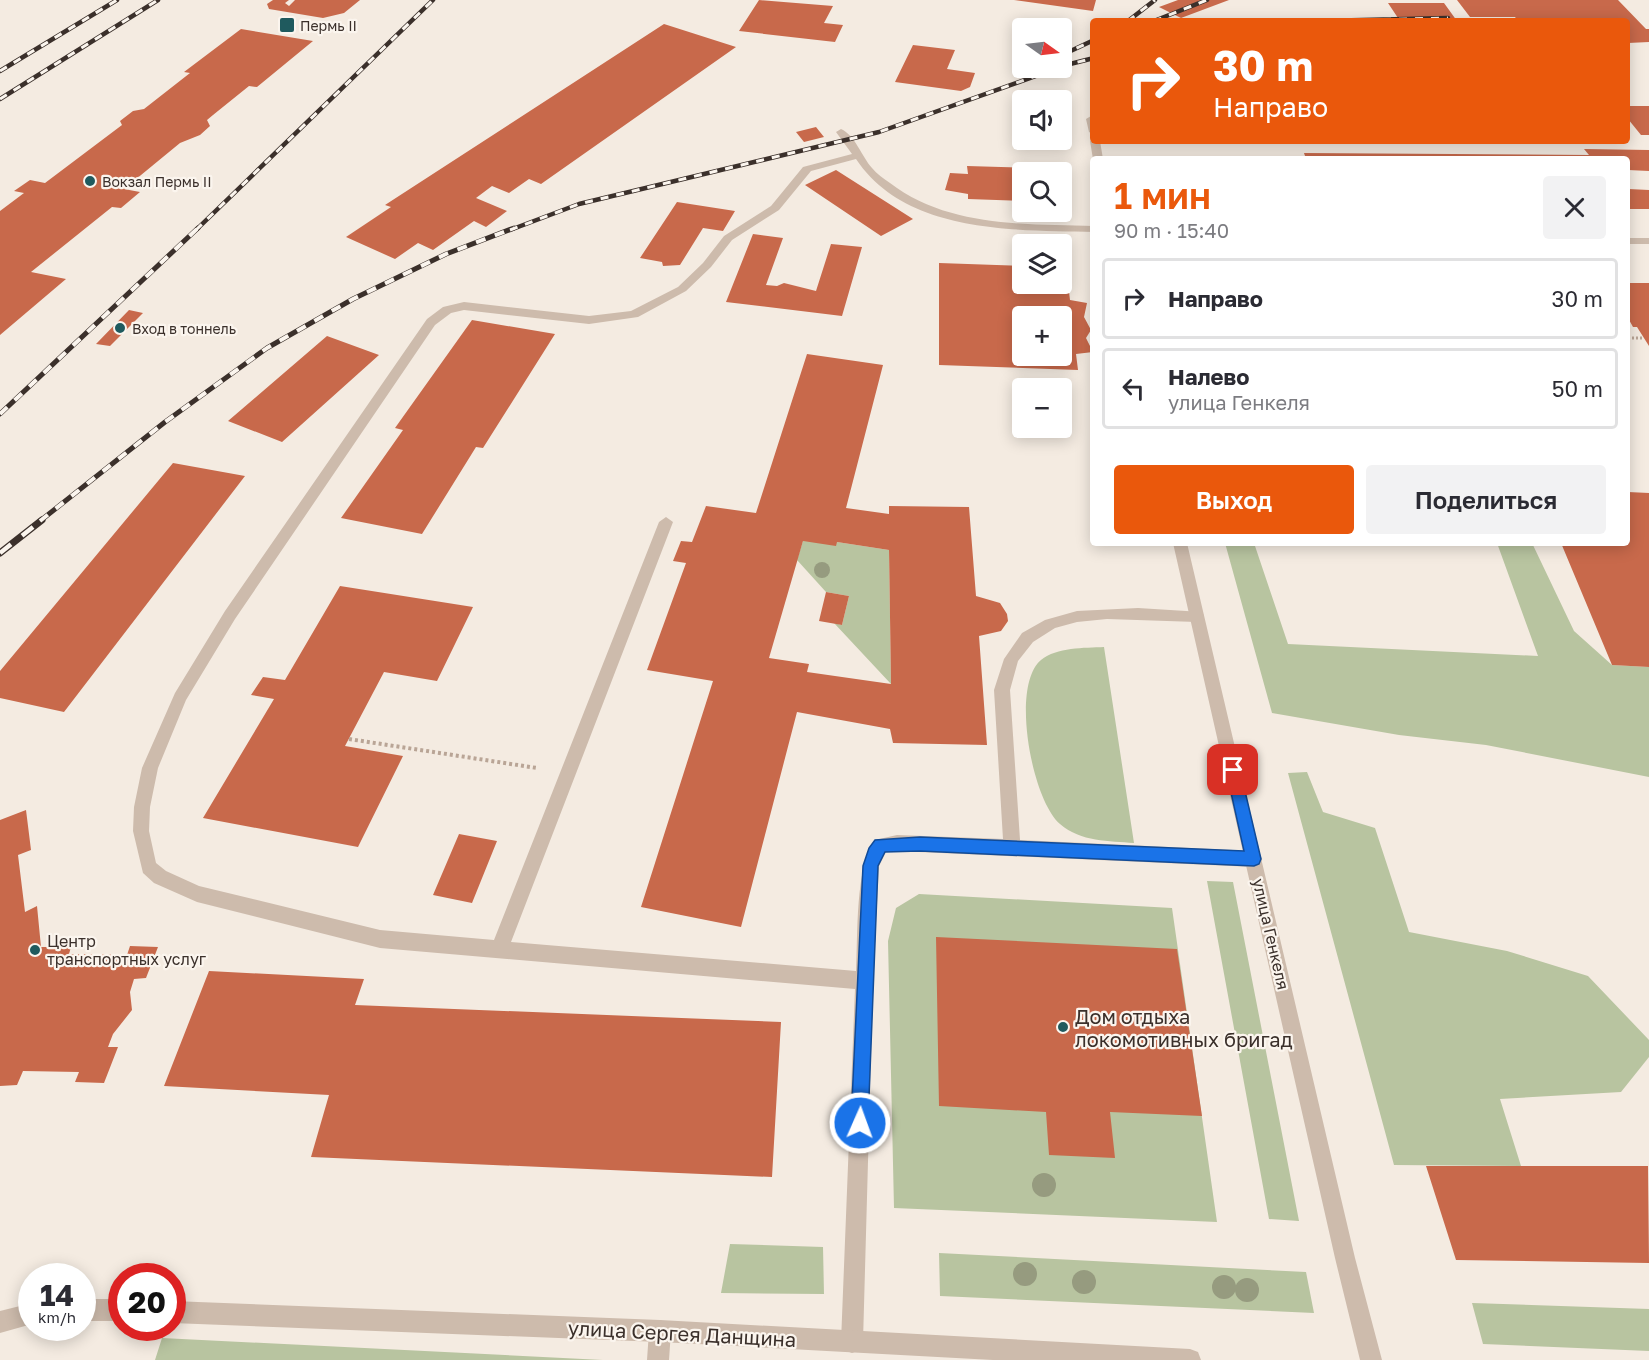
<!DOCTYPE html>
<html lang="ru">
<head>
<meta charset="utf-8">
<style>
  :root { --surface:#fff; --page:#f2f2f3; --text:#2b2b33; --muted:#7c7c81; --line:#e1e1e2; --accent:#ea580c }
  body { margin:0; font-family:"Golos Text",sans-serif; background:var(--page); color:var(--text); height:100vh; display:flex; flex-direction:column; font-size:22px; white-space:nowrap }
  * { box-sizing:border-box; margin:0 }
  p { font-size:20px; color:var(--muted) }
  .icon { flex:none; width:33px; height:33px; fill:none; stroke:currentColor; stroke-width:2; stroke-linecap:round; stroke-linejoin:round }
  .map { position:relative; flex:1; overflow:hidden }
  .details { position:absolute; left:1090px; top:156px; width:540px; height:390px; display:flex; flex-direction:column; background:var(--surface); border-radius:6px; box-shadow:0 3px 15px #0003 }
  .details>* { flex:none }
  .guide { position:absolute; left:1090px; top:18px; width:540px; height:126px; border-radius:6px; box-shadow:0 3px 15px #0003; background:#ea580c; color:#fff; overflow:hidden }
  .needle { width:39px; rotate:104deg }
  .controls { position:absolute; left:1012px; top:18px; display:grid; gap:12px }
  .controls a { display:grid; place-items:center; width:60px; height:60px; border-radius:6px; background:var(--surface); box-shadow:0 3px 15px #0003; font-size:30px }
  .speed { position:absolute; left:18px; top:1263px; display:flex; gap:12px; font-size:30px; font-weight:700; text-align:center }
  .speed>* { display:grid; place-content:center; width:78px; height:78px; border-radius:50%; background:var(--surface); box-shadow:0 3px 15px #0003; line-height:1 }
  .speed small { font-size:15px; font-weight:400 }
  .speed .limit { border:9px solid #d22; background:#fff; color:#111 }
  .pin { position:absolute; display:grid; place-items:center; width:51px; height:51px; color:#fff; margin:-26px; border-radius:12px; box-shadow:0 3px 9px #0006 }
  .me { position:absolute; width:66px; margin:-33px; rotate:2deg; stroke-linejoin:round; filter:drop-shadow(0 0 4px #0008) }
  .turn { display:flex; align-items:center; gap:21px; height:126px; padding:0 24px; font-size:27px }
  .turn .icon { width:78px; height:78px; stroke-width:2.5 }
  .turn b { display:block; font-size:42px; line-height:51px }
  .round { display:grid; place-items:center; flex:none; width:63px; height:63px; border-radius:6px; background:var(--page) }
  .summary { display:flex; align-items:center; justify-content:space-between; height:102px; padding:0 24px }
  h1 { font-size:36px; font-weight:600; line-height:45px; color:var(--accent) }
  .action { display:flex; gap:12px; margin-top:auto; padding:12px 24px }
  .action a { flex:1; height:69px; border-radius:6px; background:var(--accent); color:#fff; font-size:24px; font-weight:600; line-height:69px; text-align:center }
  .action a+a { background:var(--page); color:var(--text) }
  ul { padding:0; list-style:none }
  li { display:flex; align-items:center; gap:18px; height:81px; margin:0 12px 9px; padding:0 12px; border:3px solid var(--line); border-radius:6px }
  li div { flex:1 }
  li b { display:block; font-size:22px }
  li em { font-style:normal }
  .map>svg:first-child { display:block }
  .green { fill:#b8c4a0 }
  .building { fill:#c8694b; fill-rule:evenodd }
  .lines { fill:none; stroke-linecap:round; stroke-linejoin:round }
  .path-far1 { stroke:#b9a596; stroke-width:3; stroke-dasharray:2 2; stroke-linecap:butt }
  .path { stroke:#b9a596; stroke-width:4; stroke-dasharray:3 3; stroke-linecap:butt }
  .service { fill:#cdbbac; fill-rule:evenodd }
  .minor { fill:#cdbbac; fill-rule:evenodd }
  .rail-far2-casing { stroke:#3b302b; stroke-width:4.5 }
  .rail-far1-casing { stroke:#3b302b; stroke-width:5 }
  .rail-casing { stroke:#3b302b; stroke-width:7 }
  .rail-far2 { stroke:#fbf5ee; stroke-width:3; stroke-dasharray:8; stroke-linecap:butt }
  .rail-far1 { stroke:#fbf5ee; stroke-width:4; stroke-dasharray:10; stroke-linecap:butt }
  .rail { stroke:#fbf5ee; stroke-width:4.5; stroke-dasharray:14; stroke-linecap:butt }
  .tree { fill:#969b7f }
  .route { fill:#1a73e8; stroke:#114b97; stroke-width:1.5 }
  .poi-dot { fill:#1f5a5e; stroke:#fbf5ee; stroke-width:2 }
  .labels { text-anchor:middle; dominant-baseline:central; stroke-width:4.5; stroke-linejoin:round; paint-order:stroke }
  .far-poi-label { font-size:14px; fill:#3b302b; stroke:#fbf5ee; text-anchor:start }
  .street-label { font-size:16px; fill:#3b302b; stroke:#fbf5ee }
  .poi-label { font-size:16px; fill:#3b302b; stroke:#fbf5ee; text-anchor:start }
  .near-poi-label { font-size:20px; fill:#3b302b; stroke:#fbf5ee; text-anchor:start }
  .near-street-label { font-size:20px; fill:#3b302b; stroke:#fbf5ee }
</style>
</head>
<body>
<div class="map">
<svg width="1649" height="1360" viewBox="0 0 1649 1360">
  <rect width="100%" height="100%" fill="#f4ebe1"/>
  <path class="green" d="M 803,541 L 837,542 L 889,550 L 891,684 L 834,623 L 842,625 L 849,596 L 826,592 L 797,560 Z
    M 1225,543 L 1254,543 L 1288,644 L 1538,656 L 1497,543 L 1532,543 L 1574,631 L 1612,665 L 1649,667 L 1649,777 L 1486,745 L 1399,735 L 1272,713 Z
    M 1104,647 L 1134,843 C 1109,841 1081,842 1060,824 C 1032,800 1010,686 1041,660 C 1057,647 1084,648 1104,647 Z
    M 1307,772 L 1323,812 L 1375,828 L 1409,932 L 1507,951 L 1588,976 L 1649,1040 L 1649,1057 L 1621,1092 L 1500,1099 L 1521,1166 L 1394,1165 L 1288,773 Z
    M 1207,881 L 1233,882 L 1299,1221 L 1269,1219 Z
    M 919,894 L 1172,908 L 1217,1222 L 894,1208 L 888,941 L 896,908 Z
    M 730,1244 L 823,1247 L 824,1294 L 721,1293 Z
    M 939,1253 L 1306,1272 L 1314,1313 L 940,1296 Z
    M 1472,1303 L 1649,1309 L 1649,1351 L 1483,1344 Z
    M 162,1338 L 603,1360 L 155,1360 Z"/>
  <path class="building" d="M 273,0 L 289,0 L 285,3 L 289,6 L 295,0 L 360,0 L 344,13 L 323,18 L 269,9 L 267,4 Z
    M 759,0 L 833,6 L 824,23 L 843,25 L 835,42 L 739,31 Z
    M 1014,0 L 1096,0 L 1093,11 Z
    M 1178,0 L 1229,0 L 1181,18 L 1159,7 Z
    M 1457,0 L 1618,0 L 1646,29 L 1649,29 L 1649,42 L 1628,43 L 1628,21 L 1518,21 L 1515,17 L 1470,17 Z
    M 1388,3 L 1444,3 L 1457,21 L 1400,21 Z
    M 664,24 L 736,47 L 541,184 L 529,179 L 509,193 L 492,186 L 476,198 L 507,211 L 486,227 L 474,221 L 433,250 L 418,243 L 395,259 L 346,237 L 391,207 L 385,205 Z
    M 241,29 L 313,41 L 257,87 L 249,86 L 213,115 L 207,120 L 210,126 L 200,135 L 180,143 L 124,189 L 140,192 L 121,208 L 112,207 L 31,272 L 66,279 L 0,335 L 0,211 L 24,193 L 14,191 L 30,180 L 45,183 L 122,125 L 120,121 L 133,111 L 144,109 L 190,73 L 184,72 Z
    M 913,45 L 955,50 L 947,69 L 975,73 L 970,87 L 961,91 L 895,82 Z
    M 1628,106 L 1649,106 L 1649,135 L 1641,135 L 1628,119 Z
    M 816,127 L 824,137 L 804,142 L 796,132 Z
    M 1584,149 L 1649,150 L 1649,171 L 1628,170 L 1628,159 L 1306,159 L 1304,153 L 1589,155 Z
    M 967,166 L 1068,169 L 1072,203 L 1062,202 L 1062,172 L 1023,172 L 1023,201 L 968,199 L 968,194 L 945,190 L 950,173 L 968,174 Z
    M 836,170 L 913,219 L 881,236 L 805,185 Z
    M 1628,189 L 1649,190 L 1649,209 L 1628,209 Z
    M 677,202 L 735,211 L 723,231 L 703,228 L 680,265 L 663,266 L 662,262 L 640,258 Z
    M 753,234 L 783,238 L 766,285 L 777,286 L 784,283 L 816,291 L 831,244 L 862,247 L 842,316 L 726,302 Z
    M 939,263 L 1023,266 L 1023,284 L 1062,284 L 1062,267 L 1066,267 L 1070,300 L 1087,303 L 1084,317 L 1091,330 L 1086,338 L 1093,352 L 1076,354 L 1078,370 L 939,365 ZM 1023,316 L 1062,316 L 1062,356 L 1023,356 Z
    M 1628,283 L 1649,283 L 1649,346 L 1637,327 L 1633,327 L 1628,318 Z
    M 129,310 L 143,313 L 110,346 L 96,344 Z
    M 472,320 L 555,334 L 483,448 L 476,447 L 422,534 L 341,518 L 403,430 L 395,428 Z
    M 327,336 L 379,355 L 282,442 L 228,421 Z
    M 807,354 L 883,365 L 846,508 L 889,514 L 889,506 L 969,507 L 976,596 L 1000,603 L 1007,614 L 1008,621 L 1001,631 L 979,636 L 987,745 L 893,743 L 890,729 L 797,712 L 741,927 L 641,907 L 713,681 L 647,670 L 686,563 L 673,561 L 681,541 L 692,542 L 706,506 L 756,513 ZM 803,541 L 836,546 L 837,542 L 889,550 L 891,684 L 807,672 L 809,664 L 769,658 Z
    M 173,463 L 245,476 L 64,712 L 0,698 L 0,671 Z
    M 1628,492 L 1649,493 L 1649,667 L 1612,665 L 1561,543 L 1628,543 Z
    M 340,586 L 473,607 L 437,681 L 384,672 L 345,746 L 403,756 L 358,847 L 203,818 L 274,699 L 251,695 L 263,677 L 285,680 Z
    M 826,592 L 849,596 L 842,625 L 819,621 Z
    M 26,810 L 31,850 L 18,855 L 25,912 L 37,906 L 41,947 L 71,947 L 69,954 L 127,955 L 130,946 L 158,947 L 146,978 L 134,979 L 130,992 L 132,1010 L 113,1034 L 108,1047 L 118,1047 L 104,1083 L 75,1082 L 79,1072 L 23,1071 L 17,1085 L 0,1086 L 0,820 Z
    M 459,834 L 497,841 L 472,903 L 433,895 Z
    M 936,937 L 1177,949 L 1202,1116 L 1110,1112 L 1115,1158 L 1049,1155 L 1046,1112 L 939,1106 Z
    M 209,971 L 364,979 L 355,1005 L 781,1022 L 772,1177 L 311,1157 L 329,1095 L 164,1086 Z
    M 1426,1166 L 1648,1166 L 1649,1263 L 1456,1260 Z"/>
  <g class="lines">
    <path class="path-far1" d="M 1628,338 L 1644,338"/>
    <path class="path" d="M 349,739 L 537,768"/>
    <path class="service" d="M 1091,116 L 1094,117 L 1094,135 L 1089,132 L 1086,119 Z
      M 841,129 C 855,135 862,157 872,168 C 877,174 883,178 890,183 C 947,227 1025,224 1094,226 L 1094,232 C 1015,230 906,234 856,159 L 811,171 L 779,210 L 732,240 L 711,267 L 686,291 L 638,317 L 589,324 L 464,310 L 451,313 L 435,325 L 235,619 L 186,700 L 158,768 L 150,807 L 149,831 L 156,863 L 166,871 L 199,886 L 380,930 L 494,940 L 659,522 L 666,517 L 673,522 L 511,942 L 856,971 C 858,936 855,866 875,840 L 897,835 L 1003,839 L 994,690 L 1004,659 L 1022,633 L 1045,620 L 1077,611 L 1138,608 L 1202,612 L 1204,616 L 1202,620 L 1197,622 L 1107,619 L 1077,622 L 1055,628 L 1033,642 L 1018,661 L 1010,690 L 1020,840 L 1254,851 L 1260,854 L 1262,859 L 1260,864 L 1254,867 L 897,851 L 886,852 L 879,866 L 873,981 L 863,1342 L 860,1350 L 852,1353 L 844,1350 L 841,1342 L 855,989 L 380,948 L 197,902 L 154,883 L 143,873 L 133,831 L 134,807 L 142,768 L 175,693 L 225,611 L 427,319 L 443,307 L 464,302 L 589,316 L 631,311 L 678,287 L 703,263 L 724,236 L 771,206 L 803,167 L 852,154 L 836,132 Z
      M 1094,138 L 1094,141 L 1100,141 L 1103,159 L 1093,159 L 1090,141 Z
      M 660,1320 L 668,1323 L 671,1331 L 669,1360 L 647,1360 L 649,1331 L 652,1323 Z"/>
    <path class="minor" d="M 1628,238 L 1649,238 L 1649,244 L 1628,244 Z
      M 1173,543 L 1187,543 L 1355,1258 L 1382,1360 L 1360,1360 L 1335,1258 Z
      M 82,1299 L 122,1299 L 122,1321 L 82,1321 Z
      M 172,1301 L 660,1320 L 1190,1349 L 1198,1352 L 1201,1360 L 993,1360 L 660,1342 L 172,1323 Z
      M 32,1303 L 32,1324 L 0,1333 L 0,1311 Z"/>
    <g class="rail-far2-casing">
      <path id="rail-far2" d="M 1128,21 L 1155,0
        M 1154,21 L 1207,0
        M 1319,21 L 1448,18
        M 1062,55 L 1094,40
        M 1062,66 L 1094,58
        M 0,71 L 117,0
        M 0,99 L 158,0
        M 196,230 L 433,0
        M 510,230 L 579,204 L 879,132 L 1058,68"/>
    </g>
    <g class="rail-far1-casing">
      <path id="rail-far1" d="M 0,414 L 198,228
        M 40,521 L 165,422 L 267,348 L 353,299 L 446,254 L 514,228"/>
    </g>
    <g class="rail-casing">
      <path id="rail" d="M 0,553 L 42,520"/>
    </g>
    <use href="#rail-far2" class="rail-far2"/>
    <use href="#rail-far1" class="rail-far1"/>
    <use href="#rail" class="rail"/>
  </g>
  <g class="tree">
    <circle cx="822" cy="570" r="8"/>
    <circle cx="1044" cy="1185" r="12"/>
    <circle cx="1025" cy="1274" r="12"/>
    <circle cx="1084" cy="1282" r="12"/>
    <circle cx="1224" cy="1287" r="12"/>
    <circle cx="1247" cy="1290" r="12"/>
  </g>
  <path class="route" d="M 1233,764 L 1240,770 L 1261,859 L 1259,864 L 1254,866 L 920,851 L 885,852 L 878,866 L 868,1123 L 866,1129 L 860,1132 L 853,1129 L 851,1123 L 863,866 L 869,848 L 875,840 L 920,837 L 1244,851 L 1226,770 Z"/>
  <g class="poi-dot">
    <rect x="279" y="17" width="16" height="16" rx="3"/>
    <circle cx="90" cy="181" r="6"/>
    <circle cx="120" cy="328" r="6"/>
    <circle cx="35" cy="950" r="6"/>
    <circle cx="1063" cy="1027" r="6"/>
  </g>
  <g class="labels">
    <g class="far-poi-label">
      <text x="300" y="25">Пермь II</text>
      <text x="102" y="181">Вокзал Пермь II</text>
      <text x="132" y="328">Вход в тоннель</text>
    </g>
    <g class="street-label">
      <text transform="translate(1271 934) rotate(77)">улица Генкеля</text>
    </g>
    <g class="poi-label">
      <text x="47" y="941">Центр<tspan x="47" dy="18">транспортных услуг</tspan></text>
    </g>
    <g class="near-poi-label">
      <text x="1075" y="1016">Дом отдыха<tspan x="1075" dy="23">локомотивных бригад</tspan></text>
    </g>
    <g class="near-street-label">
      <text transform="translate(682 1333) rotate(3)">улица Сергея Данщина</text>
    </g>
  </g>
</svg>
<div class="controls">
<a><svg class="needle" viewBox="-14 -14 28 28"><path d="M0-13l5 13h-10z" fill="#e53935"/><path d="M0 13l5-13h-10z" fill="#7c7c81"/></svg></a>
<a><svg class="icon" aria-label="sound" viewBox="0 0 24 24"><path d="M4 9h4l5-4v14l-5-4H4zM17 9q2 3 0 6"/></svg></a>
<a><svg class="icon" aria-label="search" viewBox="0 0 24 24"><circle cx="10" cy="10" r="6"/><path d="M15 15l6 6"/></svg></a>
<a><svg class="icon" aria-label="layers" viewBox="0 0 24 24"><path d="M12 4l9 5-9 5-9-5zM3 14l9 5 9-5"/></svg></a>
<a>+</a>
<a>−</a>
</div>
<div class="speed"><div>14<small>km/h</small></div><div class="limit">20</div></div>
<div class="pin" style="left:1233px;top:770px;background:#d93025"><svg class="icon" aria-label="arrive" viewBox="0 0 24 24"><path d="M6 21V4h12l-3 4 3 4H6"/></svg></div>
<svg class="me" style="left:860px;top:1123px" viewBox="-20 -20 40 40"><circle r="17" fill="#1a73e8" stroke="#fff" stroke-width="3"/><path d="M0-11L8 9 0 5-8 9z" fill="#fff"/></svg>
<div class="guide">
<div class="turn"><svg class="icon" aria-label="right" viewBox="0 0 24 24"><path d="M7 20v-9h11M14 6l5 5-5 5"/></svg><div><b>30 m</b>Направо</div></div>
</div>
<section class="details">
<div class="summary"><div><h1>1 мин</h1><p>90 m · 15:40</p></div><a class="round"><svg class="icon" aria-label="close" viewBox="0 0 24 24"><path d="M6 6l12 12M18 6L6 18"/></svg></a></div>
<ul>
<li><svg class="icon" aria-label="right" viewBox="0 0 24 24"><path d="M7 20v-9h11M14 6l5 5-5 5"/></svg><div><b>Направо</b></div><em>30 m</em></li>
<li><svg class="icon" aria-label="left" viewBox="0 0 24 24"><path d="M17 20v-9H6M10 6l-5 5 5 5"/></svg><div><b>Налево</b><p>улица Генкеля</p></div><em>50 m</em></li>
</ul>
<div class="action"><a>Выход</a><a>Поделиться</a></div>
</section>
</div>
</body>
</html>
